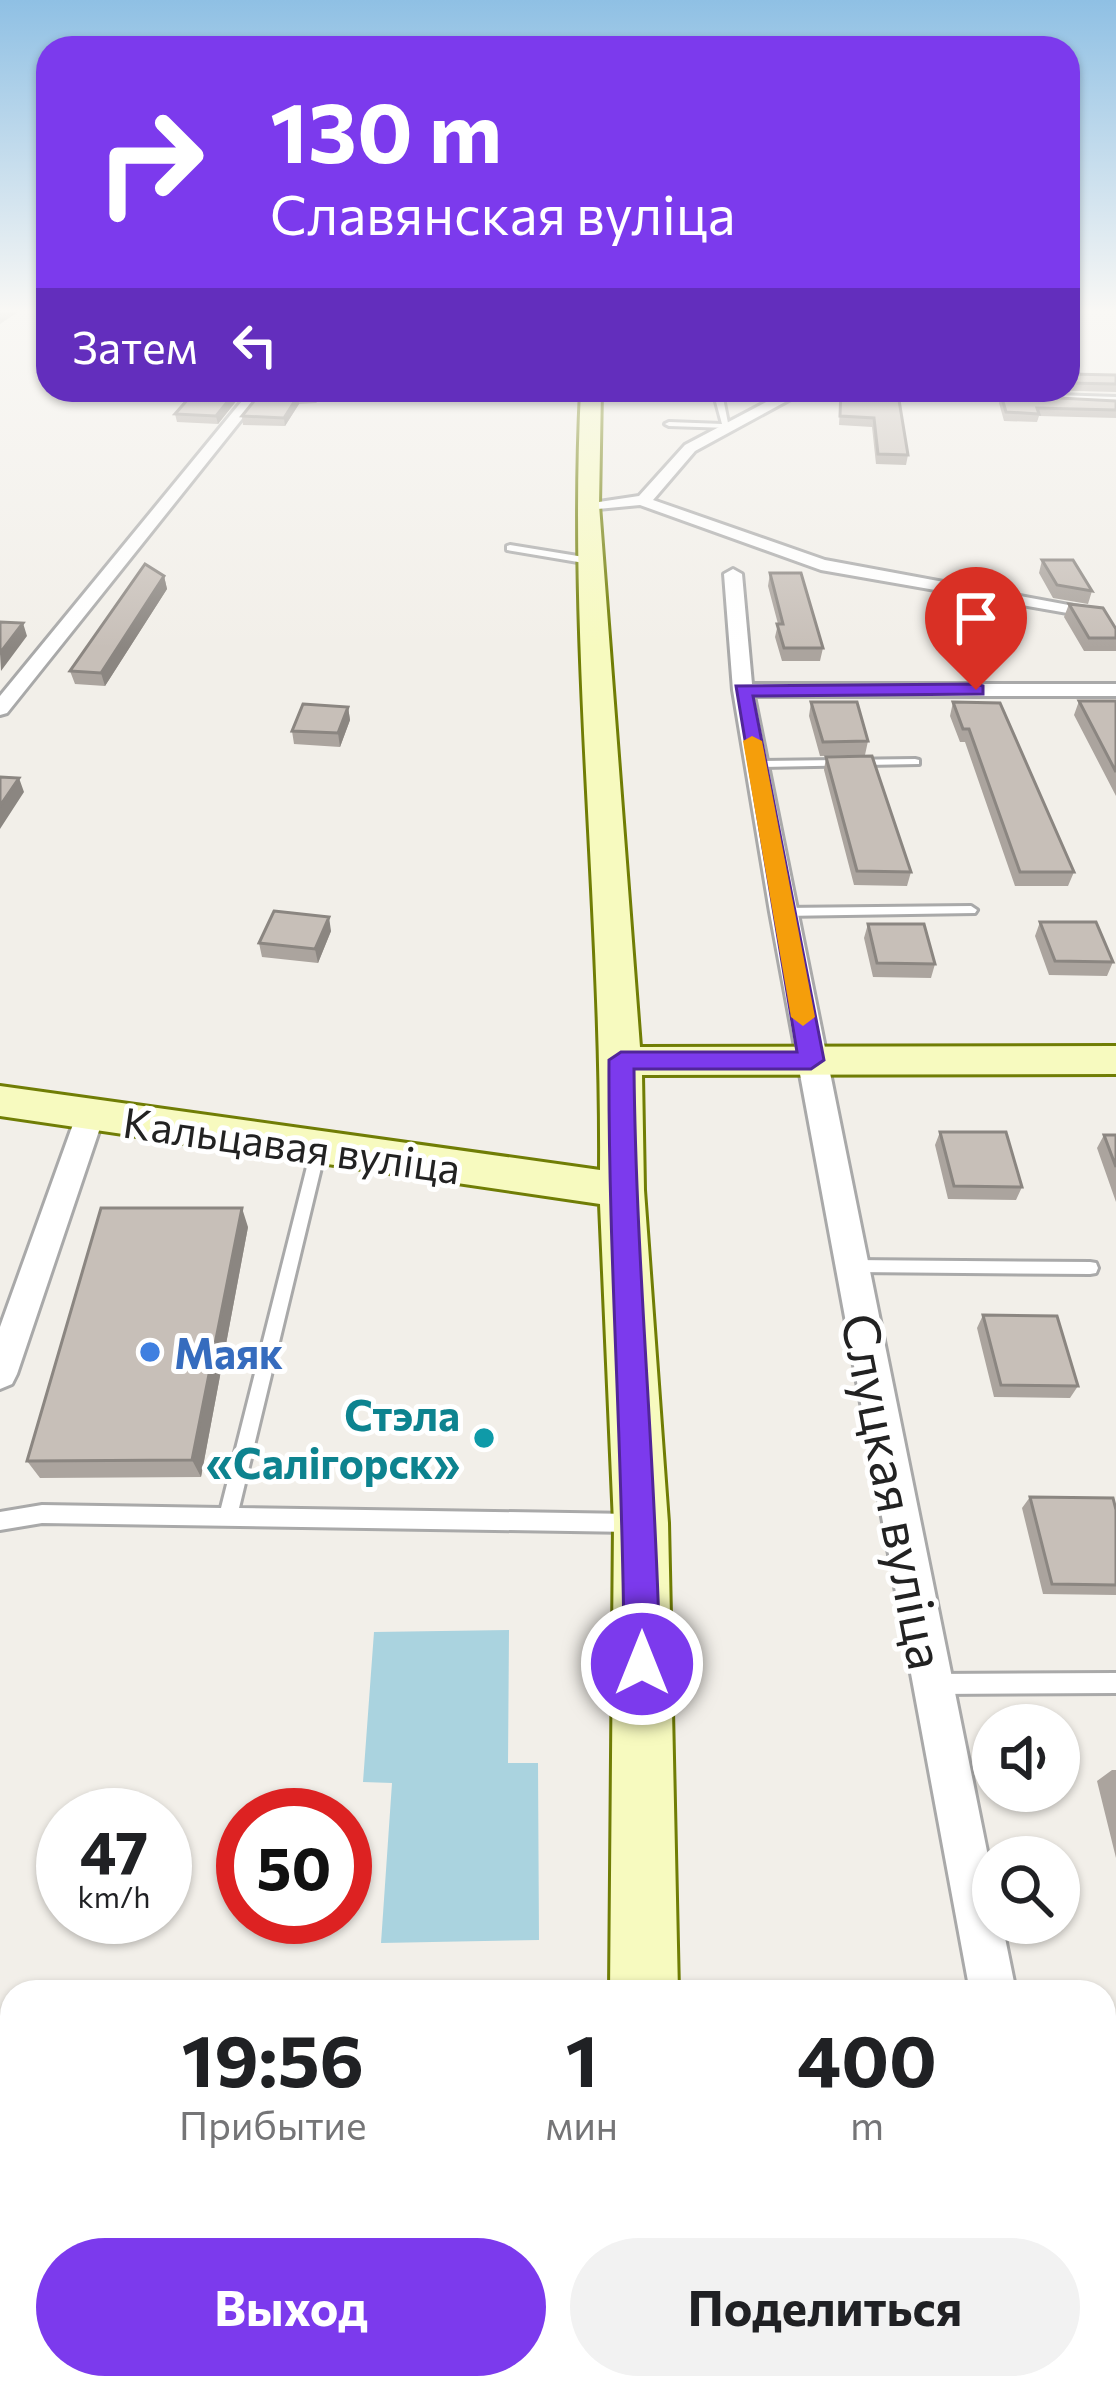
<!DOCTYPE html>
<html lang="ru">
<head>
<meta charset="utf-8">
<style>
  :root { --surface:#fff; --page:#f2f2f2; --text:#202124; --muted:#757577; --accent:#7c3aed }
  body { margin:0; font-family:Commissioner,sans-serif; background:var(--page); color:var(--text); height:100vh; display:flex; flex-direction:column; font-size:45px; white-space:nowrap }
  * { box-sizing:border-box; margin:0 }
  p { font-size:39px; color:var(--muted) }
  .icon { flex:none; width:66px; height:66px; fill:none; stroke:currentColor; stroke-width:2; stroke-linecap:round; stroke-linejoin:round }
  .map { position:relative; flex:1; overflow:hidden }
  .details { position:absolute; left:0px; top:1980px; width:1116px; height:420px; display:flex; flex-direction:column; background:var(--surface); border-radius:36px 36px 0 0; box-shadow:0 3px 9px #0004 }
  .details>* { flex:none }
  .banner { position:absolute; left:36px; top:36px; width:1044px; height:366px; border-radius:36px; box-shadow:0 3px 9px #0004; background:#7c3aed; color:#fff; overflow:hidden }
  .fabs { position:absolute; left:972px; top:1704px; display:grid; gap:24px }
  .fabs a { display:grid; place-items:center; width:108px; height:108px; border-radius:50%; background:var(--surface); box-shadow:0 3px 9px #0004; font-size:60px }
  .speed { position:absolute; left:36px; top:1788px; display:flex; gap:24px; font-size:60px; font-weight:700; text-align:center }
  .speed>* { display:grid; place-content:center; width:156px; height:156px; border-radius:50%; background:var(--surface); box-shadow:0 3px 9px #0004; line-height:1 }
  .speed small { font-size:30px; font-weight:400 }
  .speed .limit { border:18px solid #d22; background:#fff; color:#111 }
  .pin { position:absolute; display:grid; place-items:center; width:102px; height:102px; color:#fff; margin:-123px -51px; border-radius:50% 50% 50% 0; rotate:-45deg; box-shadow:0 0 12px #0007 }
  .pin .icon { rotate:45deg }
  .me { position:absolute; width:132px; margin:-66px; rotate:0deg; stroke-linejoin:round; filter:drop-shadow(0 0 9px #0008) }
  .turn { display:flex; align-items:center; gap:42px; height:252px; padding:0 36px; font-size:54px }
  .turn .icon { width:156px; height:156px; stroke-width:2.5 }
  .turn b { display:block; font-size:84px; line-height:102px }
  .then { display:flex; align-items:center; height:114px; padding:0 36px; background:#0003; gap:24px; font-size:45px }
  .eta { display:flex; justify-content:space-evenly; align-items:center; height:204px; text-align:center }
  .eta b { font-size:72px; font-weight:700; line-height:84px }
  .primary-button { display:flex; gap:24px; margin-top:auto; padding:24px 36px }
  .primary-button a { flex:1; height:138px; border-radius:72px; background:var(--accent); color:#fff; font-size:48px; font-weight:700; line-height:138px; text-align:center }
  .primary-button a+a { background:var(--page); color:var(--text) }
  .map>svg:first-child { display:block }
  .water { fill:#aad3df }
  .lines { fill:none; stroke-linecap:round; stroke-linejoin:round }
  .stream { stroke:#aad3df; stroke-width:4.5 }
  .lane-casing { stroke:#a9a9a9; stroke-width:6 }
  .street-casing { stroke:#a9a9a9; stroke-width:6 }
  .secondary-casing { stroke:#707d05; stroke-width:6 }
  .lane { fill:#fff; fill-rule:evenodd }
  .street { fill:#fff; fill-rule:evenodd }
  .secondary { fill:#f7fabf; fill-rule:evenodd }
  .wall { fill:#aba49e }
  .shaded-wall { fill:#8b8681 }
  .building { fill:#c7bfb8; stroke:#8b8681; stroke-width:3 }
  .route { fill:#7c3aed; stroke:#51269a; stroke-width:3 }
  .slow { fill:#f59e0b }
  .shop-dot { fill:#3f7fe0; stroke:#fff; stroke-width:4.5 }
  .culture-dot { fill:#0f9aa8; stroke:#fff; stroke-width:4.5 }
  .labels { text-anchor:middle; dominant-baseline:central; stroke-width:10; stroke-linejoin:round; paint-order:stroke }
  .street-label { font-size:42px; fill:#222; stroke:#fff }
  .shop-label { font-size:42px; font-weight:bold; fill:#366cbe; stroke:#fff; text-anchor:start }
  .culture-label { font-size:42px; font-weight:bold; fill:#0d838f; stroke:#fff; text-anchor:end }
  .near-street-label { font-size:51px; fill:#222; stroke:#fff }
</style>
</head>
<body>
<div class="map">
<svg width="1116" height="2400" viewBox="0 0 1116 2400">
  <rect width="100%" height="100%" fill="#f2efe9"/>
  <path class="water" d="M 509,1630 L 508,1763 L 538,1763 L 539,1940 L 381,1943 L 392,1783 L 363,1782 L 374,1632 Z"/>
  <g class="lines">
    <path class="stream" d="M 886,395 L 1011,400"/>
    <g class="lane-casing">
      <path id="lane" d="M 719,396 L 723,398 L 729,428 L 669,426 L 665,424 L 669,422 L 722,424 L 715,398 Z
        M 510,545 L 590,558 L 594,561 L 590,564 L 507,550 L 507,546 Z
        M 915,759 L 919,760 L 919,764 L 757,767 L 752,764 L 757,761 Z
        M 971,906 L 977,910 L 975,913 L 782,916 L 776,912 L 782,908 Z
        M 319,1142 L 326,1147 L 239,1508 L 632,1514 L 638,1517 L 641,1523 L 638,1529 L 632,1532 L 42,1523 L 0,1530 L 0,1512 L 42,1505 L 221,1508 L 312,1147 Z
        M 853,1260 L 1090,1262 L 1096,1263 L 1098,1268 L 1096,1273 L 1090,1274 L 853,1272 L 847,1270 L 845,1266 L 847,1262 Z
        M 1116,1673 L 1116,1693 L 933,1694 L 926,1691 L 923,1684 L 926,1677 L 933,1674 Z
        M 0,2136 L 12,2136 L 12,2160 L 0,2160 Z
        M 32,2388 L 92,2388 L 88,2397 L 82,2400 L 32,2400 L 30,2395 Z
        M 233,2388 L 261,2388 L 256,2400 L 228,2400 Z"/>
    </g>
    <g class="street-casing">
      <path id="street" d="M 251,390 L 265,390 L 7,713 L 0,715 L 0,696 Z
        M 789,390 L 807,390 L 695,451 L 653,500 L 825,560 L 1090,609 L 1099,614 L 1096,618 L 821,570 L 640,505 L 587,510 L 579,505 L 639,496 L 685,445 Z
        M 903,390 L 1116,397 L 1116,405 L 910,394 Z
        M 733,569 L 742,574 L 752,684 L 1116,684 L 1116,696 L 754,696 L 993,1881 L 993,1923 L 1002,1923 L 1016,1992 L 970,1992 L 770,912 L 733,690 L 724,574 Z
        M 90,1106 L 104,1116 L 17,1374 L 12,1384 L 0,1389 L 0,1327 L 76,1116 Z
        M 1043,2388 L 1097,2388 L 1099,2400 L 1045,2400 Z"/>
    </g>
    <g class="secondary-casing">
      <path id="secondary" d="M 581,390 L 601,390 L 599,505 L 640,1047 L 1116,1046 L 1116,1074 L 642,1075 L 644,1190 L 668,1523 L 678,1992 L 610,1992 L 614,1523 L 600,1204 L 0,1116 L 0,1086 L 600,1170 C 602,910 568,650 581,390 Z
        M 614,2388 L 694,2388 L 695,2400 L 615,2400 Z"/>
    </g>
    <use href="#lane" class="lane"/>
    <use href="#street" class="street"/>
    <use href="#secondary" class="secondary"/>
  </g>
  <path class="wall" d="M 1068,374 L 1116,375 L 1116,392 L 1040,390 L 1068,390 Z
    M 245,390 L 218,424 L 177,422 L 175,414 Z
    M 263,390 L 324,390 L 316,403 L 299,404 L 285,426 L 243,425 L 242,416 Z
    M 841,390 L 898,394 L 908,455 L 906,465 L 876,464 L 872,427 L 839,425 Z
    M 1001,395 L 1116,401 L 1116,418 L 1039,416 L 1037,422 L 1004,421 L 999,403 Z
    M 1042,560 L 1092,591 L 1088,604 L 1053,598 L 1039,573 Z
    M 770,573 L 823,648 L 820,661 L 782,661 L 775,637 L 778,624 L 768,586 Z
    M 164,576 L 167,589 L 105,686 L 75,684 L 70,671 Z
    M 1069,604 L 1116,629 L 1116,651 L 1084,651 L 1064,617 Z
    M 1079,701 L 1116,701 L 1116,796 L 1074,715 Z
    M 811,702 L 868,741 L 865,755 L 820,756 L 809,716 Z
    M 953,702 L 1074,872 L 1068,886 L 1015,886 L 965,742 L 960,742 L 950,716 Z
    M 348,707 L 350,720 L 340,747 L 294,744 L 292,731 Z
    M 826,757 L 911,872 L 907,886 L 854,885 L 824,770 Z
    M 1040,922 L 1113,962 L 1107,976 L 1049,975 L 1035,936 Z
    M 868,924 L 935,964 L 931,978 L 873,977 L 864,938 Z
    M 331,931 L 318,963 L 262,957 L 259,943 Z
    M 940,1132 L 1022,1187 L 1016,1200 L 948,1199 L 935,1145 Z
    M 1104,1135 L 1116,1135 L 1116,1202 L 1097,1148 Z
    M 248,1227 L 201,1477 L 40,1478 L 27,1461 Z
    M 983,1315 L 1078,1386 L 1070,1398 L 994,1397 L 977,1328 Z
    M 1030,1497 L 1116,1510 L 1116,1595 L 1043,1594 L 1022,1508 Z
    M 1112,1770 L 1116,1770 L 1116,1858 L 1097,1781 Z"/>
  <path class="shaded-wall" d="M 2,312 L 18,312 L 0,324 L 0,313 Z
    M 237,390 L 245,390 L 218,424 L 216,416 Z
    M 318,390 L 324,390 L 316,403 L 315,394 Z
    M 298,396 L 299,404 L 285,426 L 284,418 Z
    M 164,576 L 167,589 L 105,686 L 101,673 Z
    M 23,623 L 27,636 L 1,671 L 0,653 Z
    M 348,707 L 350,720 L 340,747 L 338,733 Z
    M 19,778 L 24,792 L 0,829 L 0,806 Z
    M 329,917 L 331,931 L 318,963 L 315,949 Z
    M 242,1208 L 248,1227 L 201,1477 L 192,1460 Z
    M 22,2388 L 28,2388 L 26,2394 L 28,2400 L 20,2400 L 19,2396 Z"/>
  <path class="building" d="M 1068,374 L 1116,375 L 1116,384 L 1068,383 Z
    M 196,390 L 237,390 L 216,416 L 175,414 Z
    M 263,390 L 318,390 L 315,394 L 298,396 L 284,418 L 242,416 Z
    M 841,390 L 898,394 L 908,455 L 878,454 L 874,418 L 840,416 Z
    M 1001,395 L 1116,401 L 1116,410 L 1037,408 L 1039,414 L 1006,412 Z
    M 1042,560 L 1073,560 L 1092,591 L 1057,585 Z
    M 145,564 L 164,576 L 101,673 L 70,671 Z
    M 770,573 L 801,573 L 823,648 L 784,648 L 777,624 L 783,624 Z
    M 1069,604 L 1103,608 L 1116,629 L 1116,638 L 1089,638 Z
    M 0,622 L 23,623 L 0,653 Z
    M 1079,701 L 1116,701 L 1116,772 Z
    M 811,702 L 857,702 L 868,741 L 823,742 Z
    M 953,702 L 1000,703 L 1074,872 L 1020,872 L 969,729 L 963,729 Z
    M 303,704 L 348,707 L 338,733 L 292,731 Z
    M 872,756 L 911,872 L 857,871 L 826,757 Z
    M 0,777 L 19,778 L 0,806 Z
    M 274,911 L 329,917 L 315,949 L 259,943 Z
    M 1040,922 L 1096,922 L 1113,962 L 1055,961 Z
    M 868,924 L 924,924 L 935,964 L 877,963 Z
    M 940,1132 L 1006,1132 L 1022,1187 L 954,1186 Z
    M 1104,1135 L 1116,1135 L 1116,1167 Z
    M 101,1208 L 242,1208 L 192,1460 L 27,1461 Z
    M 983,1315 L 1057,1316 L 1078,1386 L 1001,1385 Z
    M 1030,1497 L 1113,1498 L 1116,1510 L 1116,1585 L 1052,1584 Z
    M 0,2254 L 12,2255 L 12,2388 L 22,2388 L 19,2396 L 20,2400 L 0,2400 Z"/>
  <linearGradient id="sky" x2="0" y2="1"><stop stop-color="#8fc0e4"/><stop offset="0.48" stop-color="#f9f8f5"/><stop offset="1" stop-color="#f9f8f5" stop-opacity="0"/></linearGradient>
  <rect width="1116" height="648" fill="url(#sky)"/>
  <path class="route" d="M 976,684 L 983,686 L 983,694 L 753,696 L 824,1060 L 811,1069 L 634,1069 C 636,1268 656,1465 660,1664 L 654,1676 L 642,1682 L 629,1676 L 624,1664 C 624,1462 608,1262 609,1060 L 621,1052 L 797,1052 L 736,686 Z"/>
  <path class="slow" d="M 752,736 L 762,741 L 815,1017 L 803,1026 L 791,1017 L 743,741 Z"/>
  <circle class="shop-dot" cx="150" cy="1352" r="12"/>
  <circle class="culture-dot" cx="484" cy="1438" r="12"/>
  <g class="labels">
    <g class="street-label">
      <text transform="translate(292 1144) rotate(8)">Кальцавая вуліца</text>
    </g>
    <g class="shop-label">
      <text x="174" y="1352">Маяк</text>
    </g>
    <g class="culture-label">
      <text x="460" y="1414">Стэла<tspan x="460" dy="48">«Салігорск»</tspan></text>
    </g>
    <g class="near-street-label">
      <text transform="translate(895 1491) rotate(79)">Слуцкая вуліца</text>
    </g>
  </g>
</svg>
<div class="fabs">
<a><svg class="icon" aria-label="sound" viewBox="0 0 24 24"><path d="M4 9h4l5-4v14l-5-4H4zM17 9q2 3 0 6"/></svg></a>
<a><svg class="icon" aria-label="search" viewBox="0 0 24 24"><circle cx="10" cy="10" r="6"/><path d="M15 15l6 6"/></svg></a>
</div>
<div class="speed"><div>47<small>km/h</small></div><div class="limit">50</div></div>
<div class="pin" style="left:976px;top:690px;background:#d93025"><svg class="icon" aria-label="arrive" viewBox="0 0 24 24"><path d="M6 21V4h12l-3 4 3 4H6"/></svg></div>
<svg class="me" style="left:642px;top:1664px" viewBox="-20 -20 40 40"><circle r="17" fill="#7c3aed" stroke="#fff" stroke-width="3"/><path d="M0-11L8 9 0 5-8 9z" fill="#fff"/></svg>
<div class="banner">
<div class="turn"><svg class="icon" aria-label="right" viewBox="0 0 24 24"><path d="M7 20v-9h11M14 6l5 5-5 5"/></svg><div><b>130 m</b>Славянская вуліца</div></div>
<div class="then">Затем<svg class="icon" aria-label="left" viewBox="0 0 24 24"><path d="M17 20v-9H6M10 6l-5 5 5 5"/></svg></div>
</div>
<section class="details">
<div class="eta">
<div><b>19:56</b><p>Прибытие</p></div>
<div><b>1</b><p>мин</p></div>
<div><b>400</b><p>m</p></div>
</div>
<div class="primary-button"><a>Выход</a><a>Поделиться</a></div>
</section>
</div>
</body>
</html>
